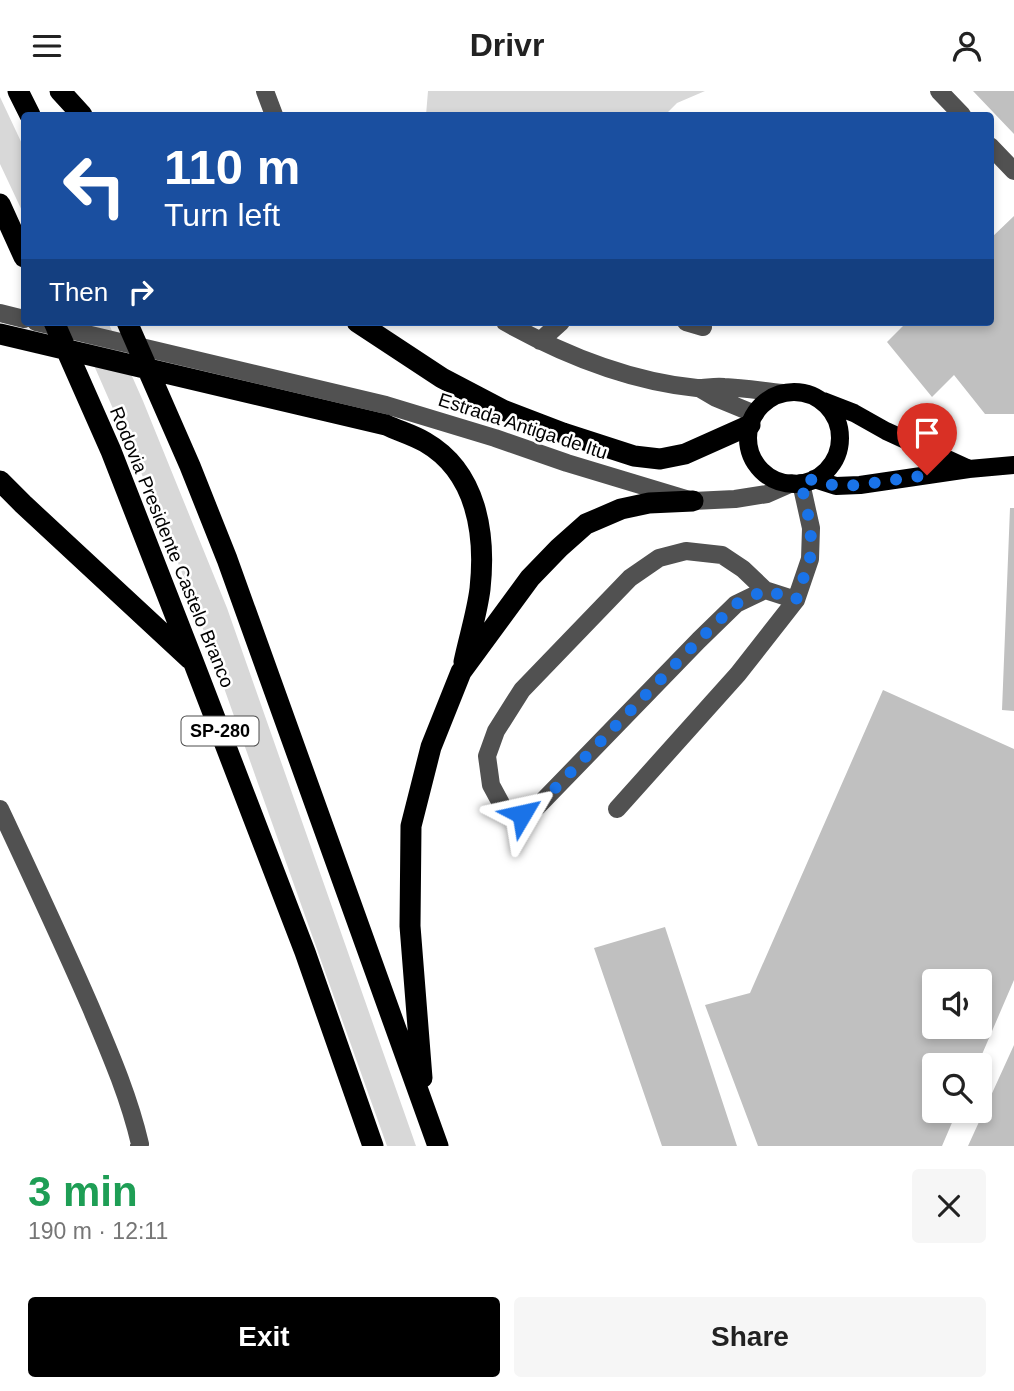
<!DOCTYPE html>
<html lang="en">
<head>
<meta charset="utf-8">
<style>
  :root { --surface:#fff; --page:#f6f6f6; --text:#222; --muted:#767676; --accent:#000 }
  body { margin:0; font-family:Helvetica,sans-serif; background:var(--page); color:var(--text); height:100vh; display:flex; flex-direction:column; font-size:26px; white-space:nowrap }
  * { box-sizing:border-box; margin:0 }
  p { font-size:23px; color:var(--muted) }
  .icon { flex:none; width:38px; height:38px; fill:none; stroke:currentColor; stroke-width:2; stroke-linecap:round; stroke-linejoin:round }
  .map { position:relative; height:1055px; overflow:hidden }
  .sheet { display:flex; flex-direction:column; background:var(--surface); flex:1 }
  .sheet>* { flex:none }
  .top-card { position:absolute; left:21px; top:21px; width:973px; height:214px; border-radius:7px; box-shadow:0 4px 10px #0003; background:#1a4fa0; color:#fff; overflow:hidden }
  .buttons { position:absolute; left:922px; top:878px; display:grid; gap:14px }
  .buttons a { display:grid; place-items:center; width:70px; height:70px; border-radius:7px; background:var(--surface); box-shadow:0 4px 10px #0003; font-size:35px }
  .pin { position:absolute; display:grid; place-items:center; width:60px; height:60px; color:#fff; margin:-72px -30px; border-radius:50% 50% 50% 0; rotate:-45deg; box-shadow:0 0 7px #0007 }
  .pin .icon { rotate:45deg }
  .me { position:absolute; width:77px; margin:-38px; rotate:54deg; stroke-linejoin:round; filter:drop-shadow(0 0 5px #0008) }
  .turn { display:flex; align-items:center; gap:24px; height:147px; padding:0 28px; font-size:32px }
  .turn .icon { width:91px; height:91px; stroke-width:2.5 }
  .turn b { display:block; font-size:49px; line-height:60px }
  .then { display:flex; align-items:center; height:66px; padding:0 28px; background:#0003; gap:14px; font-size:26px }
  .round { display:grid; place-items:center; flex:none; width:74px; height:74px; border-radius:7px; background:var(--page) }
  .overview { display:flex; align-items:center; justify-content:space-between; height:119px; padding:0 28px }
  h1 { font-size:42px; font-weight:600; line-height:52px; color:#1e9e55 }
  .button { display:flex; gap:14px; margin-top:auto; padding:14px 28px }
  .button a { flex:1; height:80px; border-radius:7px; background:var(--accent); color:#fff; font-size:28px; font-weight:600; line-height:80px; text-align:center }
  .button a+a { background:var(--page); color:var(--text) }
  header { display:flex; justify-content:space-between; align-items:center; height:91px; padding:0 28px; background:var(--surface); font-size:32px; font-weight:600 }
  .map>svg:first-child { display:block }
  .green { fill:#d8d8d8 }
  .building { fill:#c0c0c0; fill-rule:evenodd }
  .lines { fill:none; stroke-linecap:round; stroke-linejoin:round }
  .minor { stroke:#515151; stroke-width:18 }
  .major { stroke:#000; stroke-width:18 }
  .highway { stroke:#000; stroke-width:21 }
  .route { stroke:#1a73e8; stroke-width:12; stroke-dasharray:0 21.6 }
  .labels { text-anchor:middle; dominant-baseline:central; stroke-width:5; stroke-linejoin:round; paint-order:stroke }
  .shield { fill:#fff; stroke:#4c4c4c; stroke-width:2 }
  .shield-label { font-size:18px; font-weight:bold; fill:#000 }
  .street-label { font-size:19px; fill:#000; stroke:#fff }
</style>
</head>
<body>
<header><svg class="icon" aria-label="menu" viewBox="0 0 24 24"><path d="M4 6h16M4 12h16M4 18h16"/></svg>Drivr<svg class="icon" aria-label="person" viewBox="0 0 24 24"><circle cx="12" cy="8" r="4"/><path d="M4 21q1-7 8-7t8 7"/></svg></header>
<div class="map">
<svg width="1014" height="1055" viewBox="0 0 1014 1055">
  <rect width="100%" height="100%" fill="#fff"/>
  <path class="green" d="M 428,0 L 705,0 L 677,12 L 665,24 L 426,24 Z
    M 0,6 L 24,57 L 24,124 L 0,73 Z
    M 75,231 L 108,231 L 143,310 L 227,517 L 416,1055 L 387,1055 L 197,521 L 160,425 Z"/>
  <path class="building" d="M 973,0 L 1014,0 L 1014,43 Z
    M 1014,125 L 1014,323 L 985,323 L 954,284 L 932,306 L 887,251 L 907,231 L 990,231 L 990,148 Z
    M 1010,417 L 1014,417 L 1014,620 L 1002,619 Z
    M 883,599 L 1014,658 L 1014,889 L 977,975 L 934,975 L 934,1020 L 957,1020 L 942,1055 L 758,1055 L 705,914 L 750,902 ZM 934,891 L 980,891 L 980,936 L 934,936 Z
    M 665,836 L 737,1055 L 662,1055 L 594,857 Z
    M 1014,954 L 1014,1055 L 968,1055 Z"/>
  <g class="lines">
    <path class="minor" d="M 265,0 L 274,24
      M 939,0 L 962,24
      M 990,55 L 1014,80
      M 0,222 L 24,228
      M 36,231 L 386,314 L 495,347 L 567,372 L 693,410 L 735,408 L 767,403 L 792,392
      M 505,231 C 564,264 629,290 697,297 C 706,297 715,295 724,296 C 744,297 763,300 783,302
      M 686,231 L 703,236
      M 540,250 L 561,231
      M 699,297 L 716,307 L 755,323
      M 765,499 L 743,478 L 722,464 L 686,460 L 659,467 L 630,487 L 522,599 L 496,640 L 487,665 L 491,694 L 504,718 L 522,723 L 537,716 L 699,549 L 736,513 L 765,499 L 796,509
      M 0,718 C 31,784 62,850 91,917 C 110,962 129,1006 140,1053 L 139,1055
      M 617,718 L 738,583 L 796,509 L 810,468 L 811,437 L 801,392"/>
    <path class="major" d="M748 347a46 46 0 1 1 92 0a46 46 0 1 1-92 0Z
      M 823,310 L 854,322 L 886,340 L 969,378
      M 814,388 L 836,395 L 860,394 L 969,378 L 1014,374"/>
    <path class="highway" d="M 18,0 L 30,24
      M 60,0 L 82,24
      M 0,113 L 24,166
      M 54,231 L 111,360 L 193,570 L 305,861 L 373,1055
      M 127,231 L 190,375 L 227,468 L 438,1055
      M 357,231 L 442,287 L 503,319 L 563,342 L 634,365 L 660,368 L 685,363 L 750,334
      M 0,243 L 386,334 C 399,340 413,344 425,351 C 477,381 486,443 480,498 C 477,522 469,547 464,571
      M 0,390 L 23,413 L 190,568
      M 422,987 L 410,835 L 411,735 L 431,656 L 461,581 L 530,487 L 559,457 L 586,433 L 621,418 L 649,412 L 693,410"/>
  </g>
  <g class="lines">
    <path class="route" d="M 522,723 L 537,716 L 699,549 L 736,513 L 765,499 L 796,509 L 810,468 L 811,437 L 801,392 L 814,388 L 836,395 L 860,394 L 927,384"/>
  </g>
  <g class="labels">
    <rect class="shield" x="181.5" y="625.5" width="77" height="29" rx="5"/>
    <g class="shield-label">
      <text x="220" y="640">SP-280</text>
    </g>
    <g class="street-label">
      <text transform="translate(523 335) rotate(18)">Estrada Antiga de Itu</text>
      <text transform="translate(172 456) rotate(68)">Rodovia Presidente Castelo Branco</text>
    </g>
  </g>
</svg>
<div class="buttons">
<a><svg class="icon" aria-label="sound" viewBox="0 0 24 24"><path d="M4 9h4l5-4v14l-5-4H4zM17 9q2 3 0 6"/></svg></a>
<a><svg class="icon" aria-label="search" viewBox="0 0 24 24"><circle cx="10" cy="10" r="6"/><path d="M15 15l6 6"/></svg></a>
</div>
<div class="pin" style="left:927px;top:384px;background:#d93025"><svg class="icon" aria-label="arrive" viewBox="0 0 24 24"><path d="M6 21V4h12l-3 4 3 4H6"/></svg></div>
<svg class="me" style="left:522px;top:723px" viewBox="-20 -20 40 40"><path d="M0-17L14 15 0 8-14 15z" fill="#1a73e8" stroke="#fff" stroke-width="4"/></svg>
<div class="top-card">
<div class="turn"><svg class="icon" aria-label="left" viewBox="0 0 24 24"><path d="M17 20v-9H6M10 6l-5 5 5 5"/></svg><div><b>110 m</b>Turn left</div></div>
<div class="then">Then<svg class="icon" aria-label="right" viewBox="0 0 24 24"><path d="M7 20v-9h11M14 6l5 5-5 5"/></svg></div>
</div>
</div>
<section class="sheet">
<div class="overview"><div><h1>3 min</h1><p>190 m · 12:11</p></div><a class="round"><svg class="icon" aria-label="close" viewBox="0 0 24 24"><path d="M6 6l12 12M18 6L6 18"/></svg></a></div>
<div class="button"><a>Exit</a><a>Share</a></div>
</section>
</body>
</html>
